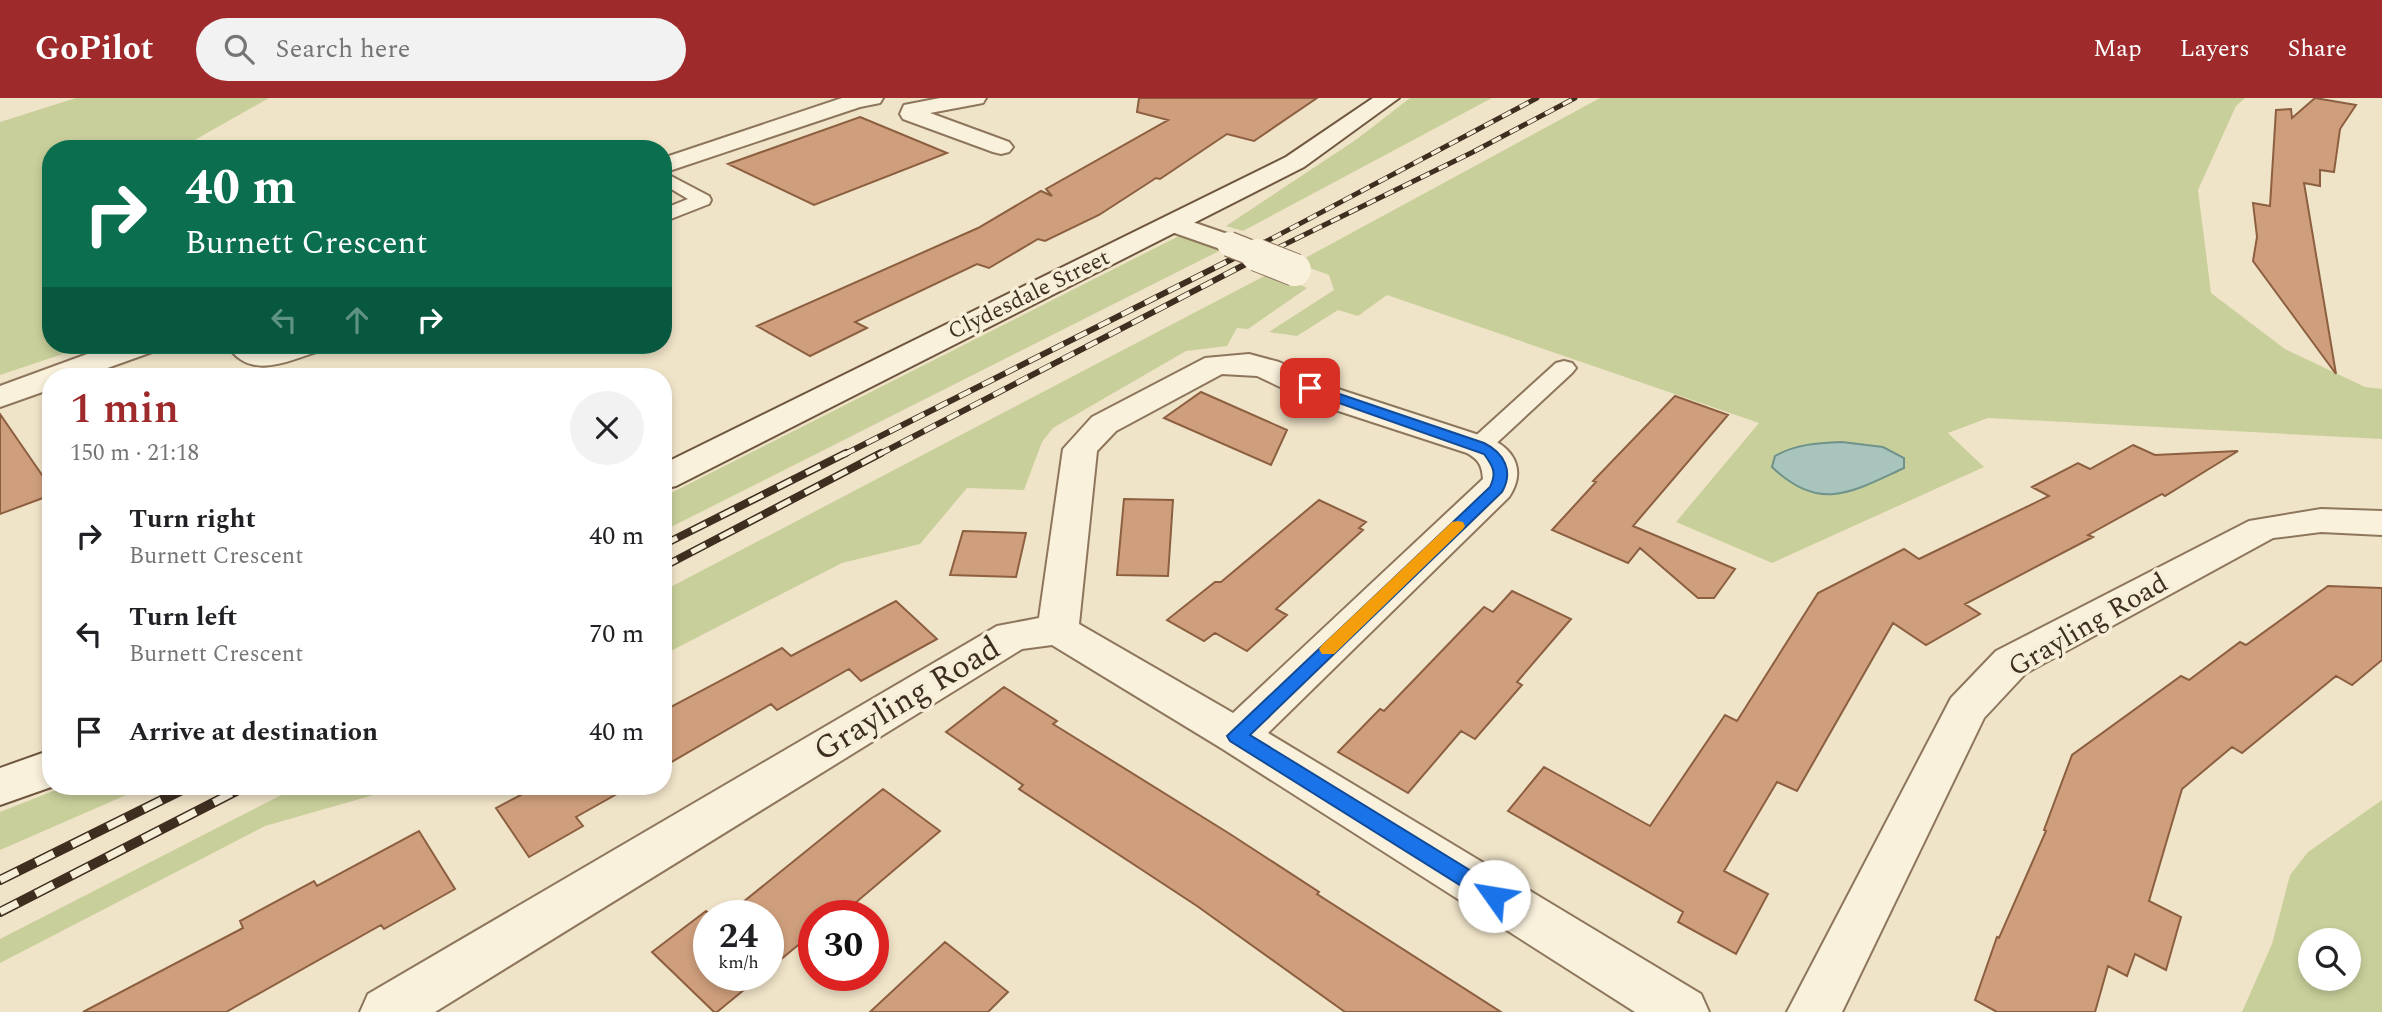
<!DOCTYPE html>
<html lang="en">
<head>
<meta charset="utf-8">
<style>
  :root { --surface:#fff; --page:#f2f2f2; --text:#202124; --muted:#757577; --accent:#9e2a2b }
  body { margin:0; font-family:Spectral,serif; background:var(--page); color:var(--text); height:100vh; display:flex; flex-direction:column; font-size:26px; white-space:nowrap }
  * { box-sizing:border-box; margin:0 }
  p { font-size:23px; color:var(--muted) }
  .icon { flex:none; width:38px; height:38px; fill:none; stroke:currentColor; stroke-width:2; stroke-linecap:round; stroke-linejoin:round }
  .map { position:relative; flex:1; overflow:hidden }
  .drawer { position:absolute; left:42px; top:270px; width:630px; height:427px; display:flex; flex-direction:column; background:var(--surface); border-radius:28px; box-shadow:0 4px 10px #0003 }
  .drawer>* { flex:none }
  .top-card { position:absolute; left:42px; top:42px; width:630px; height:214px; border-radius:28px; box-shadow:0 4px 10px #0003; background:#0b6e4f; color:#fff; overflow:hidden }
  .buttons { position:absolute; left:2298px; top:830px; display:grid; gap:14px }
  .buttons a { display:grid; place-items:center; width:63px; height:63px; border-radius:50%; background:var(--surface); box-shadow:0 4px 10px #0003; font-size:35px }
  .speed { position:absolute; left:693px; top:802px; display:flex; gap:14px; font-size:35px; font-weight:700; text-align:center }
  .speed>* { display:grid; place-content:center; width:91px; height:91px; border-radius:50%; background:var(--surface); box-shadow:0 4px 10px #0003; line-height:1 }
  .speed small { font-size:18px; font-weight:400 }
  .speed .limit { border:10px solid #d22; background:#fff; color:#111 }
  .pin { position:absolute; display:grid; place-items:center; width:60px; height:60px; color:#fff; margin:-30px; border-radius:14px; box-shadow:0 4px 10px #0006 }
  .me { position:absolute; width:77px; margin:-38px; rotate:302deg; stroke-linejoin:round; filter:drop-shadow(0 0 5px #0008) }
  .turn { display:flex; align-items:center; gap:24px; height:147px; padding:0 28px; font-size:32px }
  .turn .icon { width:91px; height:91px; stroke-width:2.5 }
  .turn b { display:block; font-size:49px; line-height:60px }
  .lanes { display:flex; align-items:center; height:66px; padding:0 28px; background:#0003; justify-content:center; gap:35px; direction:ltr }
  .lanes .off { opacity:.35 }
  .round { display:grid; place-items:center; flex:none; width:74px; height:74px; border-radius:37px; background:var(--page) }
  .head { display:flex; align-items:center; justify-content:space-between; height:119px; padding:0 28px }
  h1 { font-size:42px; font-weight:600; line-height:52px; color:var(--accent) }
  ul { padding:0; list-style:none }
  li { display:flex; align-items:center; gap:21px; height:98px; padding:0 28px }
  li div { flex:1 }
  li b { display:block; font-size:26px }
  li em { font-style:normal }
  header { display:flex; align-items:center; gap:42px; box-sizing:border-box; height:98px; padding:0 35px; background:var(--accent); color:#fff }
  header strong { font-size:33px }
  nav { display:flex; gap:38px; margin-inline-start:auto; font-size:24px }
  .search { width:490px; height:63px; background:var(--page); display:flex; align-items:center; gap:18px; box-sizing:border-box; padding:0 24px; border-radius:38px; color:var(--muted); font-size:26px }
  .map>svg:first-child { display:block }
  .green { fill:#c9cf9b; fill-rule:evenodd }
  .water { fill:#a9c4bc; stroke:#6f938a; stroke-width:2 }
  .building { fill:#cf9f7d; stroke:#8d5f41; stroke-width:2 }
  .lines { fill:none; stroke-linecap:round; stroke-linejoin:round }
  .lane-casing { stroke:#8d765c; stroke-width:4 }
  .street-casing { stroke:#8d765c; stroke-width:4 }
  .secondary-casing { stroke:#6f573f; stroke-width:4 }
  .lane { fill:#faf1dc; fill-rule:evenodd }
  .street { fill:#faf1dc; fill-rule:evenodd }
  .secondary { fill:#faf1dc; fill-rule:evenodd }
  .rail-far3-casing { stroke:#3d2e20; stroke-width:5 }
  .rail-far2-casing { stroke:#3d2e20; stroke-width:6 }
  .rail-far1-casing { stroke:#3d2e20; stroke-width:8 }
  .rail-casing { stroke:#3d2e20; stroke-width:10 }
  .rail-far3 { stroke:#f7eed8; stroke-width:3.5; stroke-dasharray:10; stroke-linecap:butt }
  .rail-far2 { stroke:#f7eed8; stroke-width:4.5; stroke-dasharray:13; stroke-linecap:butt }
  .rail-far1 { stroke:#f7eed8; stroke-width:5; stroke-dasharray:16; stroke-linecap:butt }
  .rail { stroke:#f7eed8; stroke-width:7; stroke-dasharray:20; stroke-linecap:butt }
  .street-bridge-far1-casing { stroke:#8d765c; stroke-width:27; stroke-linecap:butt }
  .street-bridge-casing { stroke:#8d765c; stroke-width:34; stroke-linecap:butt }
  .street-bridge-far1 { stroke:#faf1dc; stroke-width:24 }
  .street-bridge { stroke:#faf1dc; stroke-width:32 }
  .route { fill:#1a73e8; stroke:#114b97; stroke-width:2 }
  .slow { fill:#f59e0b }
  .labels { text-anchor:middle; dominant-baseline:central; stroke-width:7; stroke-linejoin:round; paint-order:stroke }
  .far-street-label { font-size:23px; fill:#3d2e20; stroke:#f7eed8 }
  .street-label { font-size:28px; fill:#3d2e20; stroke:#f7eed8 }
  .near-street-label { font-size:33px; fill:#3d2e20; stroke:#f7eed8 }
</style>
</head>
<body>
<header>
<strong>GoPilot</strong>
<div class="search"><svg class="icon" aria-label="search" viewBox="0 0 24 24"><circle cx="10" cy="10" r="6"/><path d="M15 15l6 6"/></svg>Search here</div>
<nav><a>Map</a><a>Layers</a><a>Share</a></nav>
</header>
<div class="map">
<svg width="2382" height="914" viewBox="0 0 2382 914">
  <rect width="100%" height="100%" fill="#f0e4c8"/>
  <path class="green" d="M 76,0 L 269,0 L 186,47 L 214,51 L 51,51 L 51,247 L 90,247 L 0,277 L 0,24 Z
    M 1410,0 L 1492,0 L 1243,133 L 1226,128 L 1357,41 Z
    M 1600,0 L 2245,0 L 2236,8 L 2198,92 L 2211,195 L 2285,251 L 2365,289 L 2382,291 L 2382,341 L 1988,320 L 1948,335 L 1984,369 L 1772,465 L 1676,424 L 1759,325 L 1387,197 L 1358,218 L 1338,212 L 1297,238 L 1269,234 L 1334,192 L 1329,177 L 1296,165 Z
    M 1179,138 L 1221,152 L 663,433 L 663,399 Z
    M 1272,174 L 1307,190 L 1248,231 L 1237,230 L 1227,248 L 1186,253 L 1053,330 L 1042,344 L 1024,392 L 967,390 L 920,446 L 842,465 L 663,557 L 663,493 Z
    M 66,688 L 147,688 L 0,752 L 0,714 Z
    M 299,688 L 405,688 L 265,728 L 0,865 L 0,841 Z
    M 2382,702 L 2382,914 L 2242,914 L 2272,846 L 2290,777 L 2308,754 ZM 2310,842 L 2348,842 L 2348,880 L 2310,880 Z"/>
  <path class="water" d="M 1842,344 L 1883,349 L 1904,360 L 1904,370 C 1852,394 1820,415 1772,369 L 1775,358 C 1796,346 1818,345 1842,344 Z"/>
  <path class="building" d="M 1139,0 L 1317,0 L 1254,43 L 1227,36 L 1160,81 L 1156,80 L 1099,117 L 1045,143 L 1038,141 L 989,170 L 977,166 L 855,224 L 867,230 L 810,258 L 757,228 L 978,130 L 1041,93 L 1052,98 L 1046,91 L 1168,22 L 1137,14 Z
    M 2315,0 L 2356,7 L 2340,31 L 2334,74 L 2320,72 L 2320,88 L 2304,85 L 2336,276 L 2253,163 L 2257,139 L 2253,105 L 2270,108 L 2276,12 L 2291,11 L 2292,20 Z
    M 860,19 L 947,55 L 814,107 L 728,66 Z
    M 1201,294 L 1287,332 L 1271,367 L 1164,320 Z
    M 1675,298 L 1728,317 L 1633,428 L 1735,471 L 1714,500 L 1698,500 L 1640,450 L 1628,465 L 1552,432 L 1596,384 L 1593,383 Z
    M 0,316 L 51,390 L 51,397 L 0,416 Z
    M 2133,347 L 2155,357 L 2238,353 L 2165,398 L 2162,396 L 2088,437 L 2093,439 L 1965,506 L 1980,516 L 1926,547 L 1893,525 L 1797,693 L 1777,684 L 1724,773 L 1768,796 L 1736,856 L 1678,824 L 1683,814 L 1508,713 L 1544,669 L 1650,728 L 1725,617 L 1737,623 L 1818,495 L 1904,451 L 1919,461 L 2049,398 L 2032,389 L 2078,365 L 2090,371 Z
    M 1124,401 L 1173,402 L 1168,478 L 1117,477 Z
    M 1319,402 L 1366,424 L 1359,430 L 1363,432 L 1276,511 L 1287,517 L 1247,553 L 1215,535 L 1204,543 L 1167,522 L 1215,484 L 1221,484 Z
    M 963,433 L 1026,435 L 1016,479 L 950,477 Z
    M 2328,488 L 2382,490 L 2382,562 L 2352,587 L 2336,578 L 2242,655 L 2232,649 L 2182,691 L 2149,803 L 2181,819 L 2166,872 L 2135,856 L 2127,878 L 2108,868 L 2095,914 L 1997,914 L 1975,902 L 1997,839 L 1999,840 L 2046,733 L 2044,732 L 2072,657 L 2181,578 L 2189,582 L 2240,544 L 2246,547 Z
    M 1512,493 L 1571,521 L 1517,584 L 1522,587 L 1475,641 L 1461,633 L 1408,695 L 1338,654 L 1380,611 L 1384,613 L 1484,509 L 1493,514 Z
    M 896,503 L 937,541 L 861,583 L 849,571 L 777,612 L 771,606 L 663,669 L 663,613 L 782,550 L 791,558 Z
    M 1004,589 L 1057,623 L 1053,626 L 1230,736 L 1319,794 L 1317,796 L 1501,914 L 1345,914 L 1197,808 L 1019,691 L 1023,687 L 946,634 Z
    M 538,688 L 631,688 L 576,719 L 583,728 L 529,759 L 496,710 Z
    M 883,691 L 940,733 L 847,812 L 844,809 L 834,817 L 814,817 L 814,834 L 768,872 L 768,817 L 727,817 Z
    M 419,733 L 455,791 L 384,831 L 381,827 L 226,914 L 83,914 L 243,830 L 240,823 L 314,783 L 317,788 Z
    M 706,813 L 711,817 L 709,877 L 762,877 L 717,914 L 714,914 L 652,854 Z
    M 945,844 L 1008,894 L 988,914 L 870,914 Z"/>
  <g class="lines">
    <g class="lane-casing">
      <path id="lane" d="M 669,77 L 709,98 L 711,102 L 709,106 L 663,124 L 663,111 L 688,101 L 663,86 L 663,78 Z
        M 227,247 L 252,247 L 264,256 L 292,247 L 325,247 L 322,252 C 290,262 250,284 227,247 Z
        M 1564,263 L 1572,265 L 1576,270 L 1572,275 L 1488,353 L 1479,356 L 1470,353 L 1466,348 L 1470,343 L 1556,265 Z"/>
    </g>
    <g class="street-casing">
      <path id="street" d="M 842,0 L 883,0 L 880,5 L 860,9 L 663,75 L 663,60 Z
        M 940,0 L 986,0 L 983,5 L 930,15 L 1009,44 L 1013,49 L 1009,54 L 1001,56 L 993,54 L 903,21 L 900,16 L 904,7 Z
        M 1175,118 L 1239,140 L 1243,146 L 1239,152 L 1229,154 L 1166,132 L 1162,126 L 1166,120 Z
        M 112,247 L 157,247 L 152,254 L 85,278 L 51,278 L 51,291 L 0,309 L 0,288 Z
        M 1249,256 L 1279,264 L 1338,291 L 1491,341 C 1517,353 1525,375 1509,399 L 1268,635 L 1701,896 L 1709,914 L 1635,914 L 1221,650 L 1052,547 L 1022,551 L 435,914 L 360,914 L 368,896 L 997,528 L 1039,520 L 1063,351 L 1092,319 L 1205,260 ZM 1222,276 L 1257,278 L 1314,305 L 1467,355 C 1479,362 1482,367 1483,381 L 1233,615 L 1079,526 L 1097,353 L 1116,333 Z
        M 2321,411 L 2382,413 L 2382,437 L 2321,434 L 2273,440 L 2026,575 L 1984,620 L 1842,914 L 1787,914 L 1951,600 L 1996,553 L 2249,423 Z"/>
    </g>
    <g class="secondary-casing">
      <path id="secondary" d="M 1373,0 L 1399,0 L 1304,69 L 676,388 L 663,391 L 663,366 L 1286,59 Z
        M 51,652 L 51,688 L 54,688 L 0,707 L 0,670 Z"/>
    </g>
    <use href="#lane" class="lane"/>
    <use href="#street" class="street"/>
    <use href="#secondary" class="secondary"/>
    <g class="rail-far3-casing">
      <path id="rail-far3" d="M 1237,159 L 1537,0
        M 1259,159 L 1473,54 L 1575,0"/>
    </g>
    <g class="rail-far2-casing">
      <path id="rail-far2" d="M 843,357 L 1240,157
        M 878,357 L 1263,157"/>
    </g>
    <g class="rail-far1-casing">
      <path id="rail-far1" d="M 663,447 L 846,355
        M 663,469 L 881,355"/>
    </g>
    <g class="rail-casing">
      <path id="rail" d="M 0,782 L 190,688
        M 0,814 L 246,688"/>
    </g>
    <use href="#rail-far3" class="rail-far3"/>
    <use href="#rail-far2" class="rail-far2"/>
    <use href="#rail-far1" class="rail-far1"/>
    <use href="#rail" class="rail"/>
    <g class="street-bridge-far1-casing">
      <path id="street-bridge-far1" d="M 1229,146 L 1262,159"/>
    </g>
    <g class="street-bridge-casing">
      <path id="street-bridge" d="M 1257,157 L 1295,172"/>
    </g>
    <use href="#street-bridge-far1" class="street-bridge-far1"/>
    <use href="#street-bridge" class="street-bridge"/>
  </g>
  <path class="route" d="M 1310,286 L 1484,345 C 1504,355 1514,373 1502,394 L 1250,637 L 1502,792 L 1505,798 L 1502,804 L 1494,807 L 1487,804 L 1230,643 L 1227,638 L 1490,389 C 1497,375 1493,368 1484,356 L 1305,293 L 1305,288 Z"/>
  <path class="slow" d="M 1458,423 L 1463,424 L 1465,428 L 1463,431 L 1334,556 L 1322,556 L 1319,551 L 1322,547 L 1452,424 Z"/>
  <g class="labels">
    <g class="far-street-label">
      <text transform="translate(1029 197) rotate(-26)">Clydesdale Street</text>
    </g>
    <g class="street-label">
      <text transform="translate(2088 527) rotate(-30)">Grayling Road</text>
    </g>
    <g class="near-street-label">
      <text transform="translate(907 601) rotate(-31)">Grayling Road</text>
    </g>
  </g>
</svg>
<div class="buttons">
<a><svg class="icon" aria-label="search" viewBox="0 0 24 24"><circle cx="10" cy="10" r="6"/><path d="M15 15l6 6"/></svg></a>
</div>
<div class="speed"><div>24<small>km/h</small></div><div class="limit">30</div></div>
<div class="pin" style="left:1310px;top:290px;background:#d93025"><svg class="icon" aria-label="arrive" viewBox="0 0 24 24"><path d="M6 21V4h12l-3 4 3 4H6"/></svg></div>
<svg class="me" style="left:1494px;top:798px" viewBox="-20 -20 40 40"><circle r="19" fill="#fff"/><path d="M0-13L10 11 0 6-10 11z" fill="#1a73e8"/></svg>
<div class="top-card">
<div class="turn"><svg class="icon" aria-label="right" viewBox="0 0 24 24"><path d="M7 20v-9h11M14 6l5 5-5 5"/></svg><div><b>40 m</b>Burnett Crescent</div></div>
<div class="lanes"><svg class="icon off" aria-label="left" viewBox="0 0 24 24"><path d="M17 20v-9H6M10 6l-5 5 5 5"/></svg><svg class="icon off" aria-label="ahead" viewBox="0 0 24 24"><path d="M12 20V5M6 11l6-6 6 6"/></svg><svg class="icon" aria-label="right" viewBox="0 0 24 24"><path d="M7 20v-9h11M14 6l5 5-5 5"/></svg></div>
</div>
<section class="drawer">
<div class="head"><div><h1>1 min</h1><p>150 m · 21:18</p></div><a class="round"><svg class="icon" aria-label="close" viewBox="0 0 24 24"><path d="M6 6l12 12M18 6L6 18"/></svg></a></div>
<ul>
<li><svg class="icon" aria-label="right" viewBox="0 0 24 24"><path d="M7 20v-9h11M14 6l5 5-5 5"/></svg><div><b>Turn right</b><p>Burnett Crescent</p></div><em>40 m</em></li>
<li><svg class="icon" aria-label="left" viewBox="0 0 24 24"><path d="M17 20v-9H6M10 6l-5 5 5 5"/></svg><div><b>Turn left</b><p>Burnett Crescent</p></div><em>70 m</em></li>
<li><svg class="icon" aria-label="arrive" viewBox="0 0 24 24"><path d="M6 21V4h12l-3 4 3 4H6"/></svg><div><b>Arrive at destination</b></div><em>40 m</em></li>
</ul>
</section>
</div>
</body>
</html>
